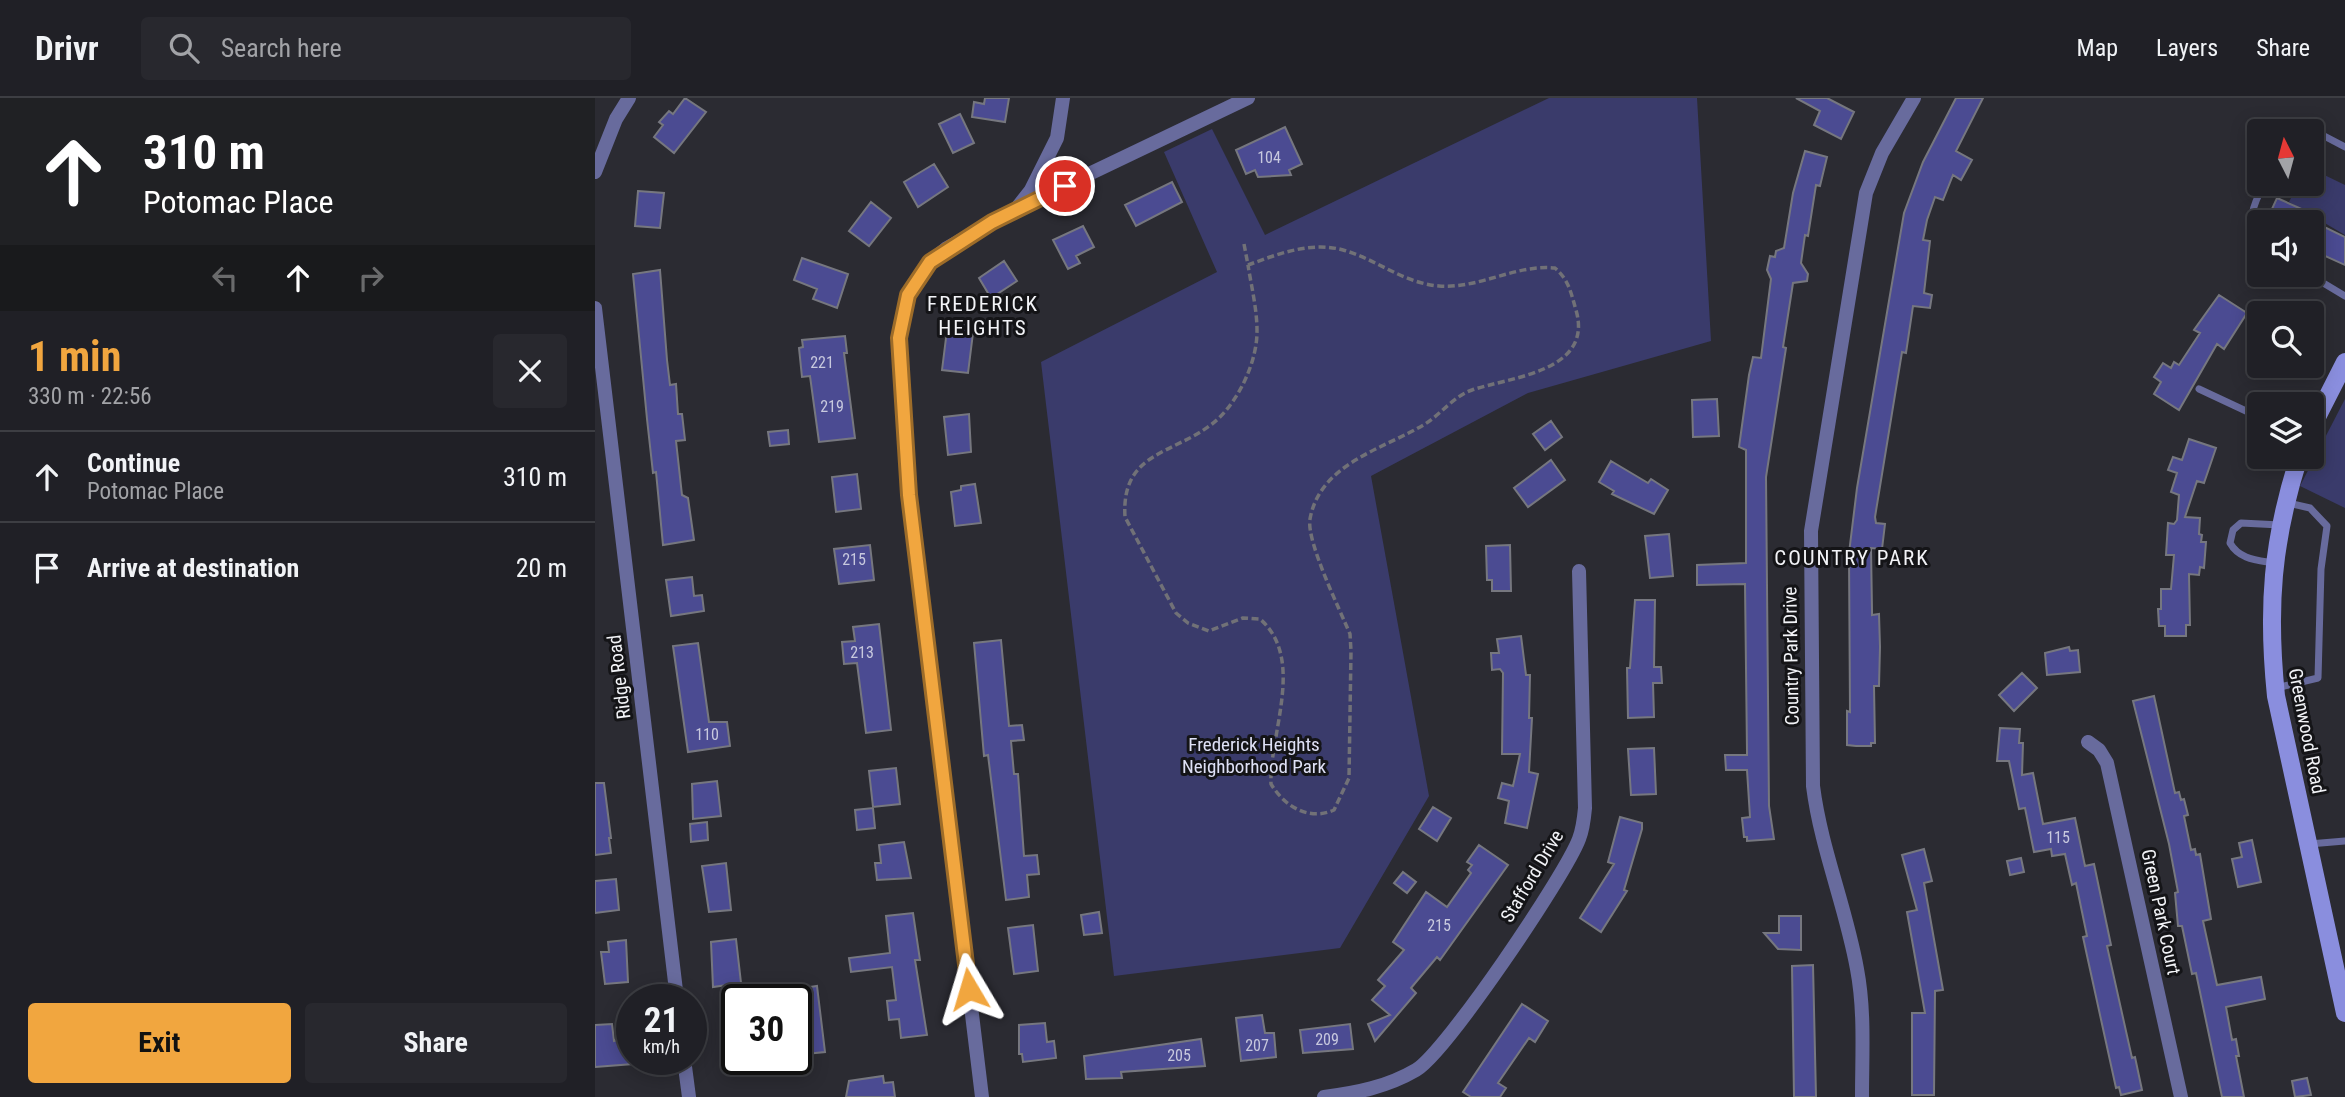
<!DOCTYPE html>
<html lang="en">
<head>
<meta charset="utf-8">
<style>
  :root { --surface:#202026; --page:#28282e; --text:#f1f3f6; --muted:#a2a3a7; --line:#3d3e43; --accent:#f1a63f }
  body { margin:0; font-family:"Roboto Condensed",sans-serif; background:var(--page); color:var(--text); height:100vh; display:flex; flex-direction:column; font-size:26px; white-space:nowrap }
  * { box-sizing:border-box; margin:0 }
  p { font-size:23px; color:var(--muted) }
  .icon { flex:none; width:38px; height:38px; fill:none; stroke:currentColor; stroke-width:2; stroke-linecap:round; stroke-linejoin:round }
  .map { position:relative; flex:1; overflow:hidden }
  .drawer { display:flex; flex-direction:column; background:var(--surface); width:595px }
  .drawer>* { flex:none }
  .top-card { background:#202124; color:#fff; overflow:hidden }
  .needle { width:46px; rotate:354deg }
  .fabs { position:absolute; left:1652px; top:21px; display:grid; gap:14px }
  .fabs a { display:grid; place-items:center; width:77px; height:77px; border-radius:7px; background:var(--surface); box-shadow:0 4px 18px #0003,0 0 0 2px var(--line); font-size:35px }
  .speed { position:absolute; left:21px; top:886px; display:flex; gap:14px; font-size:35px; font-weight:700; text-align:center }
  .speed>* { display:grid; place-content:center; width:91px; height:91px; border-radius:50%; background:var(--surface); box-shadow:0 4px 18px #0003,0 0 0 2px var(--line); line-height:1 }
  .speed small { font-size:18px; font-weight:400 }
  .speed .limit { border:4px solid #111; border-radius:10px; background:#fff; color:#111 }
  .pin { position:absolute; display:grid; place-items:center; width:60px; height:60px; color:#fff; margin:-30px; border:4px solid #fff; border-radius:50%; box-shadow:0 2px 7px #0007 }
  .me { position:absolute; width:77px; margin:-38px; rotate:353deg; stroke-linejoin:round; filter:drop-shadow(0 0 5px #0008) }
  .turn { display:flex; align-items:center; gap:24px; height:147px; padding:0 28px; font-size:32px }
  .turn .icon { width:91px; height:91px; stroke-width:2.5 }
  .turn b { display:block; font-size:49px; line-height:60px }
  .lanes { display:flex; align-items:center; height:66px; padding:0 28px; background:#0003; justify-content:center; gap:35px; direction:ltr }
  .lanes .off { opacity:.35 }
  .round { display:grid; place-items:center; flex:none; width:74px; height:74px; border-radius:7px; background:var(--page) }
  .overview { display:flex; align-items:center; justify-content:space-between; height:119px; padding:0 28px }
  h1 { font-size:42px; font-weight:700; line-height:52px; color:var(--accent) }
  .cta { display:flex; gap:14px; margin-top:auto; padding:14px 28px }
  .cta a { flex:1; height:80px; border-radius:7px; background:var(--accent); color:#111; font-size:28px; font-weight:700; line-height:80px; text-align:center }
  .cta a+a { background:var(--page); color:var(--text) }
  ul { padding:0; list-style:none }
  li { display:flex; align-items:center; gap:21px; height:91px; padding:0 28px; border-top:2px solid var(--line) }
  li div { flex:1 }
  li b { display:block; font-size:26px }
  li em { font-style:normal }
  header { display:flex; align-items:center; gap:42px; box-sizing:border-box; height:98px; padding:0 35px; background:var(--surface); border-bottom:2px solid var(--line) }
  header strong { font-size:33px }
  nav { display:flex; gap:38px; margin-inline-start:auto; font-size:24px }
  .search { width:490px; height:63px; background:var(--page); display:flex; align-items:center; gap:18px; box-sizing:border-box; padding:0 24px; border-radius:7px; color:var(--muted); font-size:26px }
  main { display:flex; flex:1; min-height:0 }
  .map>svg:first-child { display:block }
  .green { fill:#3a3b6b }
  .building { fill:#4b4b92; stroke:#76777f; stroke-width:2 }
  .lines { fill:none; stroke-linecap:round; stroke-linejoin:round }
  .path { stroke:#717177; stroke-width:3.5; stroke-dasharray:7 3.5; stroke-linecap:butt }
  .lane { stroke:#686b9d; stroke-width:7 }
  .street { stroke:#686b9d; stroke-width:14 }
  .secondary { stroke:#8a8ede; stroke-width:18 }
  .route-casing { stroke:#9d6c29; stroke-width:18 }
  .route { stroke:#f1a63f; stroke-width:12 }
  .labels { text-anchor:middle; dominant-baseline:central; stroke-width:6; stroke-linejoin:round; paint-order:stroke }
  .number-label { font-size:16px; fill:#c8c9de }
  .street-label { font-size:19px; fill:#f2f3f7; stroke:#141417 }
  .park-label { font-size:19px; fill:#dfe1f6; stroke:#141417 }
  .neighbourhood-label { font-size:21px; letter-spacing:2px; fill:#f2f3f7; stroke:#141417 }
</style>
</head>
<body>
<header>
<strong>Drivr</strong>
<div class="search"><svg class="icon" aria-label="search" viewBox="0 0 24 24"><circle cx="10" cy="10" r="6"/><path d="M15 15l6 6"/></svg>Search here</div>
<nav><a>Map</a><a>Layers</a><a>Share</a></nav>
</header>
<main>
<section class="drawer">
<div class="top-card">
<div class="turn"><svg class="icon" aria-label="ahead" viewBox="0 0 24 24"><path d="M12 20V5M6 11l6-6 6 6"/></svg><div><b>310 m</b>Potomac Place</div></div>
<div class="lanes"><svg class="icon off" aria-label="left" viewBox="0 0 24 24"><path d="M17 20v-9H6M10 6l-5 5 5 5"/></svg><svg class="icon" aria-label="ahead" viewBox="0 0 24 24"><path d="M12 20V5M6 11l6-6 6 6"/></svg><svg class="icon off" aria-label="right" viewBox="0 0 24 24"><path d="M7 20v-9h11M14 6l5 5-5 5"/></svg></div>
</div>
<div class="overview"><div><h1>1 min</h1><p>330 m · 22:56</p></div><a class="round"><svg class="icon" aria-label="close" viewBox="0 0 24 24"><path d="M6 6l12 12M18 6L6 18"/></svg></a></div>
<ul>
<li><svg class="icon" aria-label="ahead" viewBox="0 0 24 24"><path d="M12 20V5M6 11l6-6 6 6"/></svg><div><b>Continue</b><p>Potomac Place</p></div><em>310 m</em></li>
<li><svg class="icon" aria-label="arrive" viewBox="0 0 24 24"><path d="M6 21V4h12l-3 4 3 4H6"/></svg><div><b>Arrive at destination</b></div><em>20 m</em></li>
</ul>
<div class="cta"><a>Exit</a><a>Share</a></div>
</section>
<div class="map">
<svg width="1750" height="999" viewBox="0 0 1750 999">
  <rect width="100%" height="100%" fill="#2b2b32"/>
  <path class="green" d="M 954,0 L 1102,0 L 1116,243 L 933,295 L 776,378 L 834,698 L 745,850 L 519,878 L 446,264 L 622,174 L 569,54 L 617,31 L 670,137 Z
    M 1717,71 L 1750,87 L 1750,137 L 1694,104 L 1703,86 L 1717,86 Z
    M 1750,301 L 1750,410 L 1705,388 Z"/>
  <path class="building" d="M 90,0 L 111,14 L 79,55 L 59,39 L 68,27 L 64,24 L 74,13 L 78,16 Z
    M 390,0 L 414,0 L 410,24 L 377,19 L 379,4 L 389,6 Z
    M 1201,0 L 1232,0 L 1259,14 L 1246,41 L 1219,27 L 1225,13 Z
    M 1361,0 L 1388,0 L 1361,53 L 1377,62 L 1366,82 L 1358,77 L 1348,102 L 1340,99 L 1332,122 L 1328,142 L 1335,143 L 1329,195 L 1337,197 L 1335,210 L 1318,208 L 1311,255 L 1307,254 L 1280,419 L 1281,425 L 1290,426 L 1287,451 L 1276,450 L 1277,512 L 1277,517 L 1284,516 L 1285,549 L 1284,588 L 1279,588 L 1280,645 L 1276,645 L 1276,648 L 1261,648 L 1252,647 L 1252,613 L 1255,614 L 1254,455 L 1262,390 L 1309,115 L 1328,64 Z
    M 365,16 L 379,45 L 358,55 L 344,26 Z
    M 690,29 L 707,66 L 694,72 L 696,77 L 663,79 L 660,72 L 651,76 L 641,52 Z
    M 1210,53 L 1232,59 L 1225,88 L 1221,87 L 1213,138 L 1210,137 L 1206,165 L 1213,176 L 1212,183 L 1198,185 L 1188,249 L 1191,250 L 1171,379 L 1174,708 L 1179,741 L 1152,743 L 1152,739 L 1149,739 L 1147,720 L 1155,719 L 1152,672 L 1131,672 L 1130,657 L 1152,657 L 1152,654 L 1150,486 L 1102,487 L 1102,467 L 1151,465 L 1151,352 L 1144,349 L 1154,277 L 1158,259 L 1166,260 L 1176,181 L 1172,172 L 1175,158 L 1180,159 L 1181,153 L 1189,150 L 1198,95 Z
    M 339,66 L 353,89 L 323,109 L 309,84 Z
    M 577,84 L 587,104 L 541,128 L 530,107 Z
    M 43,93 L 69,95 L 65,130 L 40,128 Z
    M 1682,100 L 1711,113 L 1705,124 L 1671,124 Z
    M 276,104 L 296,120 L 274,148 L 254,133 Z
    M 1717,123 L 1750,139 L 1750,167 L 1717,152 Z
    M 488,128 L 499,149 L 481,158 L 485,165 L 473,171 L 458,142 Z
    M 207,160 L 253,176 L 242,210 L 218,201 L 222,191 L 199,182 Z
    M 409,163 L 422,183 L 396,200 L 384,180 Z
    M 65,172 L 72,262 L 75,287 L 81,286 L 83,316 L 87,316 L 90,342 L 81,343 L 87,397 L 93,400 L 99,442 L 68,447 L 61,374 L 58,375 L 52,321 L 38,176 Z
    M 1624,197 L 1652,215 L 1629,251 L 1622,246 L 1584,312 L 1559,296 L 1566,284 L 1559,279 L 1568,265 L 1576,270 L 1579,264 L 1584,267 L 1605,235 L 1599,232 Z
    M 353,224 L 379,227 L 373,275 L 347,272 Z
    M 250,238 L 252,255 L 249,255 L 260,340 L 224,344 L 215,278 L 207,279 L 204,250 L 208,249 L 207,242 Z
    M 1122,301 L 1124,338 L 1098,339 L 1097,302 Z
    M 374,316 L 376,354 L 353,357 L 349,319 Z
    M 956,323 L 967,339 L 950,352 L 938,336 Z
    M 193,332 L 194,346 L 175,348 L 173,334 Z
    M 1594,341 L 1621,350 L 1609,385 L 1602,383 L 1590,419 L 1605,420 L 1604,436 L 1607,437 L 1606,444 L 1611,444 L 1609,470 L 1605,469 L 1604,477 L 1594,476 L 1595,527 L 1591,527 L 1591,538 L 1570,538 L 1570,528 L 1564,528 L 1563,511 L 1566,511 L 1566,491 L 1576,491 L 1579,457 L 1571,457 L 1573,425 L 1579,426 L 1582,422 L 1584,397 L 1576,394 L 1582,375 L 1573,372 L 1578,359 L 1587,362 Z
    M 956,362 L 970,382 L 933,409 L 919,390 Z
    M 1016,363 L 1053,385 L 1056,381 L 1073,392 L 1059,416 L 1017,396 L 1019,393 L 1004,384 Z
    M 262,376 L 266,411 L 241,414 L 237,379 Z
    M 380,386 L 386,425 L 360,428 L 356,394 L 366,392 L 366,388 Z
    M 1074,436 L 1078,478 L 1055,480 L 1050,438 Z
    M 275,447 L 279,482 L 244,486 L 239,451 Z
    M 915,447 L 916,493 L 897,493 L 897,482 L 892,482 L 891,448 Z
    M 97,479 L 99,498 L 107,497 L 109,513 L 76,518 L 71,482 Z
    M 1040,502 L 1060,502 L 1059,569 L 1066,569 L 1067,585 L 1058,585 L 1059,619 L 1033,620 L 1032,570 L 1035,570 Z
    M 284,526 L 296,632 L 271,635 L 262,565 L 249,566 L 247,544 L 260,543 L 258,529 Z
    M 926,538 L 931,577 L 935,577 L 934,620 L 937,620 L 934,674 L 943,676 L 932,730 L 910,725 L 914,703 L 903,700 L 907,685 L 918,688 L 925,656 L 907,656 L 908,575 L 905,571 L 897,572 L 896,555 L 904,555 L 902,541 Z
    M 406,542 L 414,628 L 427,627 L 429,642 L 416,643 L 419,676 L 423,676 L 429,758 L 442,757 L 444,776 L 432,777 L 434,799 L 411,802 L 393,657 L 389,658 L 379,545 Z
    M 103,545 L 114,624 L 132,624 L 135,648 L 93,654 L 78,548 Z
    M 1474,549 L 1475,553 L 1483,552 L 1485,574 L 1452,577 L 1450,555 Z
    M 1427,575 L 1442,590 L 1419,613 L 1404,597 Z
    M 1559,598 L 1580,695 L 1584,694 L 1586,702 L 1589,701 L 1593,717 L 1589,718 L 1596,752 L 1600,751 L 1601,757 L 1605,756 L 1616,821 L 1608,823 L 1622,887 L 1666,879 L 1670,901 L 1631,909 L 1637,942 L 1641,941 L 1644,958 L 1641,958 L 1649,999 L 1627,999 L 1601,875 L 1597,876 L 1587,828 L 1583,828 L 1580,795 L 1583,794 L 1574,746 L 1538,603 Z
    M 1405,630 L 1425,631 L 1424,645 L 1428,645 L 1427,677 L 1438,675 L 1448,726 L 1480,720 L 1490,768 L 1499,766 L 1516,847 L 1512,848 L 1537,960 L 1540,959 L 1547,992 L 1526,997 L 1524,989 L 1521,990 L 1491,853 L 1488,839 L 1492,838 L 1481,785 L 1477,787 L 1470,756 L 1457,758 L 1456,751 L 1439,754 L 1430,710 L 1424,711 L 1414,663 L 1402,663 Z
    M 1059,650 L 1061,696 L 1036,697 L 1033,651 Z
    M 301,670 L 305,706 L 278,709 L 274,673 Z
    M 122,683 L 126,718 L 98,721 L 97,686 Z
    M 0,685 L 9,685 L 16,740 L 14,740 L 16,755 L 0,757 Z
    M 838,709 L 856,720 L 842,743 L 824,731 Z
    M 278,710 L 280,730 L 262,732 L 260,712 Z
    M 1025,719 L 1047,725 L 1047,731 L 1029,792 L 1032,793 L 1006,834 L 985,820 L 1019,766 L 1013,764 Z
    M 112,724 L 113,742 L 96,744 L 95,726 Z
    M 1657,742 L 1666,784 L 1643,789 L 1637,761 L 1647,759 L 1644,745 Z
    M 309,744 L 316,780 L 282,782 L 280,765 L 286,765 L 284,747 Z
    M 884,747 L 913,767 L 845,862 L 842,859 L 816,890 L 821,895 L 780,943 L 773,926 L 795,917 L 777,902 L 790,888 L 783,882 L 809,852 L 798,844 L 831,794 L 852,809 L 876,775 L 873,772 L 877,767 L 872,764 Z
    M 1329,751 L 1337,783 L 1329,785 L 1348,892 L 1340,893 L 1339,997 L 1317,997 L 1317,915 L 1330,915 L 1312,814 L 1322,812 L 1307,757 Z
    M 1426,760 L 1429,774 L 1415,777 L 1412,763 Z
    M 131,765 L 136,812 L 114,814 L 107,768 Z
    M 808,774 L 821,784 L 812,795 L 799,785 Z
    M 21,781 L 24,812 L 0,815 L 0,783 Z
    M 504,814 L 507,835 L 489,837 L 486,817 Z
    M 318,815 L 325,862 L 320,862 L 332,937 L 306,940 L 304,921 L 294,922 L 292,903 L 301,902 L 297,869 L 256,874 L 254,860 L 295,855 L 291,818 Z
    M 1184,818 L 1206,818 L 1206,852 L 1183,851 L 1169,835 L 1184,835 Z
    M 438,827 L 443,873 L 419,876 L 413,830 Z
    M 141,841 L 146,885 L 118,889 L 116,844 Z
    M 31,842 L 33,884 L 10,886 L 6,854 L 14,854 L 13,844 Z
    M 1218,867 L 1221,999 L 1199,999 L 1197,868 Z
    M 222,888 L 230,954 L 201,957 L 201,891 Z
    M 927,906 L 953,923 L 940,944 L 934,940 L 903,985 L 911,990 L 905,999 L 876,999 L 868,994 Z
    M 667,917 L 670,935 L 679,935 L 681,959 L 646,963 L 641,920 Z
    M 450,925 L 452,944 L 459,943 L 461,960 L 428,964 L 427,956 L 424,956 L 424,927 Z
    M 17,926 L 19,943 L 23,942 L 23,946 L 36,944 L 38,966 L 0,969 L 0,927 Z
    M 755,926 L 758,951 L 708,955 L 705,932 Z
    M 606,941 L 610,968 L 526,974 L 527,980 L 491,981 L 489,958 Z
    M 288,978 L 289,985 L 298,984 L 300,999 L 251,999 L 254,983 Z
    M 1712,980 L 1716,997 L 1700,999 L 1697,983 Z"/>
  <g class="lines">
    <path class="path" d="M 649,146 L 653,167 C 683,156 716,143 748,152 C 781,161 808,185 844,188 C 884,191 921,166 960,170 C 974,182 976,195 981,212 C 999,274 915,279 877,292 C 859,298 846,316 830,326 C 789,351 725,365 715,421 C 711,443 745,512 755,536 L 756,553 L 754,680 L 739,712 C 714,723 690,709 676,686 C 674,636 711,561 665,521 L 648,520 L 614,533 L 593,525 L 581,515 L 530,419 C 526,354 577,357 617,326 C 638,310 655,278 660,252 C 666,226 657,193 653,167"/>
    <path class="lane" d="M 1706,33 L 1712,29 L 1750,49
      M 1664,146 C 1652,121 1657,109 1669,86
      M 1715,177 L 1750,198
      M 1604,291 L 1651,313 L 1664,314
      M 1678,465 C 1661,462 1644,461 1635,445 L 1638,432 L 1646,425 L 1685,427
      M 1681,590 L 1723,580 L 1726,471 L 1732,428 L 1715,410 L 1693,405
      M 1714,746 L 1750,743"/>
    <path class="street" d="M 0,74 L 21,21 L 34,0
      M 425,109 L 653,0
      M 0,210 L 82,901
      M 1493,644 L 1504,652 L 1512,665 L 1586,999
      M 89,961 L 94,999
      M 387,999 L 314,397 L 304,240 L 313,197 L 335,164 L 352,150 L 421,111 L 436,92 L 462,40 L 468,0
      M 729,999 C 761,995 792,989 821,972 C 851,954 970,778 984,741 C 988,731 989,721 990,710 L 984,473
      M 1267,999 C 1267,956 1270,913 1262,871 C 1251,809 1226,751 1218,688 L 1216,433 L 1271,95 L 1287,55 L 1319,0"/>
    <path class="secondary" d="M 1717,329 L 1750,264
      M 1704,359 C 1677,443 1672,510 1681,598 L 1750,915"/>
  </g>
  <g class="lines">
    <g class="route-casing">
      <path id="route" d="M 374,891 L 314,397 L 304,240 L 313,197 L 335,164 L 397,124 L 470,88"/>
    </g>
    <use href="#route" class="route"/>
  </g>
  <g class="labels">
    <g class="number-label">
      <text x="674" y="59">104</text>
      <text x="227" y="264">221</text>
      <text x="237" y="308">219</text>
      <text x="259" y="461">215</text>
      <text x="267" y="554">213</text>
      <text x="112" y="636">110</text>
      <text x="1463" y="739">115</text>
      <text x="844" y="827">215</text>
      <text x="732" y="941">209</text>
      <text x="662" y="947">207</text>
      <text x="584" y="957">205</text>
    </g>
    <g class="street-label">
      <text transform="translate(1196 558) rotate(-91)">Country Park Drive</text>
      <text transform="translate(24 579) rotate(-97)">Ridge Road</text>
      <text transform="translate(1712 633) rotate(79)">Greenwood Road</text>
      <text transform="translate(937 778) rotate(-59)">Stafford Drive</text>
      <text transform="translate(1566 814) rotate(78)">Green Park Court</text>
    </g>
    <g class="park-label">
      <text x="659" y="646">Frederick Heights<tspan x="659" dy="22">Neighborhood Park</tspan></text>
    </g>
    <g class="neighbourhood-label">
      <text x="388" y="206">FREDERICK<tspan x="388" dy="24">HEIGHTS</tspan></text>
      <text x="1257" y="460">COUNTRY PARK</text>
    </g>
  </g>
</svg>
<div class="fabs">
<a><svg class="needle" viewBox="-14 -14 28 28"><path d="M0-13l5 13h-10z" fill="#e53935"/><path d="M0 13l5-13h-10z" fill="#a2a3a7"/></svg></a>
<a><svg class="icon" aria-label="sound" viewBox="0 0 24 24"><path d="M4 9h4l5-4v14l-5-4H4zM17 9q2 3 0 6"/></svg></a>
<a><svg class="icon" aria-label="search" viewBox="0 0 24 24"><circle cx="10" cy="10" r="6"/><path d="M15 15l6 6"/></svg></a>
<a><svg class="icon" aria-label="layers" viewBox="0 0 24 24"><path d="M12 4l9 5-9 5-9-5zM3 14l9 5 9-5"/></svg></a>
</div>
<div class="speed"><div>21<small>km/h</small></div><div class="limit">30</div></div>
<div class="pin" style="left:470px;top:88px;background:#d93025"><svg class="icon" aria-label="arrive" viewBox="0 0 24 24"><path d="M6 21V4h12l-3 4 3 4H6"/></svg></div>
<svg class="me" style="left:374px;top:891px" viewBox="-20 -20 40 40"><path d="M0-17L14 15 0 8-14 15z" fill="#f1a63f" stroke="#fff" stroke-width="4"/></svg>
</div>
</main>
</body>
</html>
